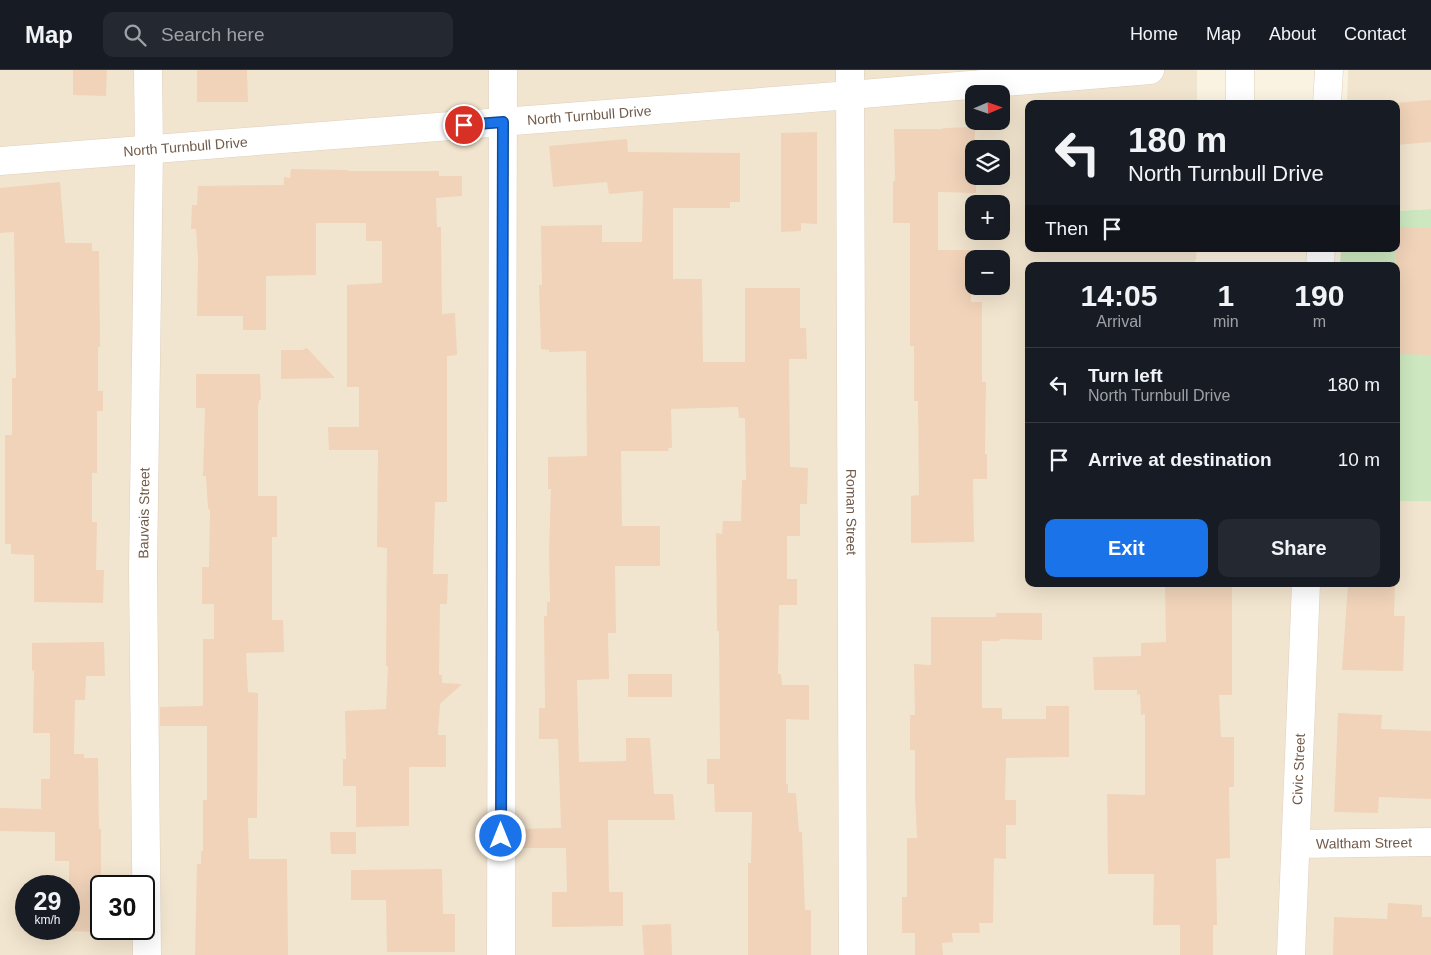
<!DOCTYPE html>
<html lang="en">
<head>
<meta charset="utf-8">
<style>
  :root { --surface:#171b24; --page:#242831; --text:#f1f3f6; --muted:#9ea1a6; --line:#363941; --accent:#1a73e8 }
  body { margin:0; font-family:Helvetica,sans-serif; background:var(--page); color:var(--text); height:100vh; display:flex; flex-direction:column; font-size:19px; white-space:nowrap }
  * { box-sizing:border-box; margin:0 }
  p { font-size:16px; color:var(--muted) }
  .icon { flex:none; width:28px; height:28px; fill:none; stroke:currentColor; stroke-width:2; stroke-linecap:round; stroke-linejoin:round }
  .map { position:relative; flex:1; overflow:hidden }
  .sheet { position:absolute; left:1025px; top:192px; width:375px; height:325px; display:flex; flex-direction:column; background:var(--surface); border-radius:10px; box-shadow:0 5px 20px #0002 }
  .sheet>* { flex:none }
  .hud { position:absolute; left:1025px; top:30px; width:375px; height:152px; border-radius:10px; box-shadow:0 5px 20px #0002; background:#171b24; color:var(--text); overflow:hidden }
  .needle { width:32px; rotate:88deg }
  .fabs { position:absolute; left:965px; top:15px; display:grid; gap:10px }
  .fabs a { display:grid; place-items:center; width:45px; height:45px; border-radius:10px; background:var(--surface); box-shadow:0 5px 20px #0002; font-size:25px }
  .speed { position:absolute; left:15px; top:805px; display:flex; gap:10px; font-size:25px; font-weight:700; text-align:center }
  .speed>* { display:grid; place-content:center; width:65px; height:65px; border-radius:50%; background:var(--surface); box-shadow:0 5px 20px #0002; line-height:1 }
  .speed small { font-size:12px; font-weight:400 }
  .speed .limit { border:2px solid #111; border-radius:8px; background:#fff; color:#111 }
  .pin { position:absolute; display:grid; place-items:center; width:42px; height:42px; color:#fff; margin:-21px; border:2px solid #fff; border-radius:50%; box-shadow:0 1px 5px #0007 }
  .me { position:absolute; width:55px; margin:-28px; rotate:0deg; stroke-linejoin:round; filter:drop-shadow(0 0 4px #0008) }
  .turn { display:flex; align-items:center; gap:18px; height:105px; padding:0 20px; font-size:22px }
  .turn .icon { width:65px; height:65px; stroke-width:2.5 }
  .turn b { display:block; font-size:35px; line-height:42px }
  .then { display:flex; align-items:center; height:48px; padding:0 20px; background:#0003; gap:10px; font-size:19px }
  .eta { display:flex; justify-content:space-evenly; align-items:center; height:85px; text-align:center }
  .eta b { font-size:30px; font-weight:800; line-height:35px }
  .action { display:flex; gap:10px; margin-top:auto; padding:10px 20px }
  .action a { flex:1; height:58px; border-radius:10px; background:var(--accent); color:#fff; font-size:20px; font-weight:800; line-height:58px; text-align:center }
  .action a+a { background:var(--page); color:var(--text) }
  ul { padding:0; list-style:none }
  li { display:flex; align-items:center; gap:15px; height:75px; padding:0 20px; border-top:1px solid var(--line) }
  li div { flex:1 }
  li b { display:block; font-size:19px }
  li em { font-style:normal }
  header { display:flex; align-items:center; gap:30px; box-sizing:border-box; height:70px; padding:0 25px; background:var(--surface); border-bottom:1px solid var(--line) }
  header strong { font-size:24px }
  nav { display:flex; gap:28px; margin-inline-start:auto; font-size:18px }
  .search { width:350px; height:45px; background:var(--page); display:flex; align-items:center; gap:12px; box-sizing:border-box; padding:0 18px; border-radius:10px; color:var(--muted); font-size:19px }
  .map>svg:first-child { display:block }
  .residential { fill:#f2e5cf; fill-rule:evenodd }
  .green { fill:#cde8c0 }
  .building { fill:#f0d3b9 }
  .lines { fill:none; stroke-linecap:round; stroke-linejoin:round }
  .minor-casing { stroke:#dfcfbd; stroke-width:29 }
  .minor { stroke:#fff; stroke-width:28 }
  .route-casing { stroke:#114b97; stroke-width:12 }
  .route { stroke:#1a73e8; stroke-width:9 }
  .labels { text-anchor:middle; dominant-baseline:central; stroke-width:4; stroke-linejoin:round; paint-order:stroke }
  .street-label { font-size:14px; fill:#715a49; stroke:#fef7e6 }
</style>
</head>
<body>
<header>
<strong>Map</strong>
<div class="search"><svg class="icon" aria-label="search" viewBox="0 0 24 24"><circle cx="10" cy="10" r="6"/><path d="M15 15l6 6"/></svg>Search here</div>
<nav><a>Home</a><a>Map</a><a>About</a><a>Contact</a></nav>
</header>
<div class="map">
<svg width="1431" height="885" viewBox="0 0 1431 885">
  <rect width="100%" height="100%" fill="#fbf3e1"/>
  <path class="residential" d="M 0,0 L 1197,0 L 1197,34 L 1029,34 L 1029,179 L 1197,179 L 1196,190 L 1191,196 L 1029,196 L 1029,514 L 1396,514 L 1396,431 L 1431,431 L 1431,885 L 0,885 ZM 974,24 L 1001,24 L 1001,51 L 974,51 ZM 974,79 L 1001,79 L 1001,106 L 974,106 ZM 974,134 L 1001,134 L 1001,161 L 974,161 ZM 974,189 L 1001,189 L 1001,216 L 974,216 ZM 26,816 L 69,816 L 69,859 L 26,859 ZM 101,816 L 144,816 L 144,859 L 101,859 Z
    M 1348,0 L 1431,0 L 1431,139 L 1396,141 L 1396,34 L 1347,34 Z"/>
  <path class="green" d="M 1431,139 L 1431,431 L 1396,431 L 1396,196 L 1340,196 L 1341,179 L 1396,179 L 1396,141 Z"/>
  <path class="building" d="M 73,0 L 107,0 L 106,26 L 73,25 Z
    M 197,0 L 247,0 L 248,32 L 197,32 Z
    M 1431,30 L 1431,72 L 1396,75 L 1396,33 Z
    M 975,57 L 974,106 L 976,106 L 976,123 L 938,122 L 938,180 L 971,180 L 971,232 L 982,232 L 982,312 L 986,312 L 985,384 L 987,384 L 987,409 L 973,409 L 974,472 L 911,473 L 911,426 L 919,425 L 918,331 L 914,331 L 914,276 L 910,276 L 910,153 L 893,153 L 893,111 L 895,111 L 894,59 L 943,59 L 943,58 Z
    M 817,62 L 817,154 L 801,153 L 801,161 L 781,162 L 781,63 Z
    M 627,69 L 628,82 L 740,83 L 740,132 L 730,132 L 730,138 L 673,138 L 673,209 L 702,209 L 703,292 L 745,292 L 745,218 L 800,218 L 800,258 L 806,258 L 807,289 L 789,289 L 790,397 L 808,398 L 807,434 L 800,434 L 800,466 L 787,466 L 787,509 L 797,509 L 797,535 L 779,535 L 778,604 L 781,604 L 782,615 L 809,615 L 809,650 L 786,649 L 786,714 L 788,714 L 788,723 L 796,723 L 799,762 L 802,762 L 805,840 L 811,840 L 811,885 L 748,885 L 748,793 L 751,793 L 752,742 L 715,742 L 714,714 L 707,714 L 707,689 L 720,689 L 719,561 L 717,561 L 716,463 L 722,464 L 723,451 L 741,451 L 742,410 L 746,410 L 745,348 L 739,348 L 738,337 L 671,339 L 672,378 L 668,378 L 669,381 L 621,381 L 622,456 L 660,456 L 660,496 L 615,496 L 616,563 L 608,563 L 609,609 L 577,610 L 579,692 L 626,691 L 626,668 L 650,668 L 654,724 L 673,724 L 675,750 L 608,750 L 609,822 L 623,822 L 623,856 L 552,857 L 552,822 L 567,822 L 566,778 L 518,778 L 518,759 L 561,758 L 558,669 L 539,669 L 539,638 L 545,638 L 544,546 L 547,546 L 547,532 L 550,532 L 549,482 L 551,419 L 548,419 L 548,387 L 587,386 L 586,281 L 549,282 L 549,280 L 541,279 L 539,215 L 542,215 L 541,156 L 602,155 L 602,172 L 642,172 L 643,121 L 609,124 L 607,112 L 553,117 L 549,76 Z
    M 291,99 L 348,100 L 348,101 L 439,101 L 439,106 L 462,106 L 462,126 L 436,128 L 437,157 L 441,157 L 442,244 L 455,243 L 457,285 L 447,286 L 447,432 L 435,432 L 433,504 L 448,504 L 447,534 L 440,534 L 439,605 L 442,605 L 442,613 L 462,614 L 440,634 L 438,665 L 446,665 L 446,697 L 409,697 L 409,756 L 356,757 L 356,716 L 343,716 L 343,689 L 346,689 L 345,641 L 386,639 L 388,596 L 386,596 L 387,478 L 377,477 L 378,380 L 329,380 L 328,357 L 359,357 L 359,317 L 347,317 L 347,215 L 382,213 L 382,171 L 366,171 L 366,153 L 316,153 L 316,205 L 266,206 L 266,260 L 243,260 L 243,246 L 197,246 L 198,189 L 196,159 L 191,159 L 192,135 L 197,135 L 198,116 L 284,115 L 284,107 L 290,108 Z
    M 60,112 L 65,173 L 92,173 L 92,181 L 99,181 L 100,277 L 98,277 L 98,321 L 103,321 L 103,341 L 97,341 L 97,403 L 92,403 L 92,452 L 97,452 L 96,500 L 104,500 L 103,533 L 34,532 L 34,485 L 11,484 L 11,474 L 5,474 L 5,365 L 12,365 L 12,308 L 16,308 L 14,162 L 0,163 L 0,118 Z
    M 1396,157 L 1431,158 L 1431,285 L 1396,284 Z
    M 307,278 L 335,308 L 281,309 L 281,280 L 302,280 Z
    M 196,304 L 260,304 L 261,330 L 259,330 L 258,338 L 258,426 L 277,426 L 277,467 L 272,467 L 272,550 L 283,550 L 284,582 L 246,583 L 248,622 L 258,623 L 257,748 L 248,748 L 249,789 L 287,789 L 288,885 L 195,885 L 197,794 L 201,794 L 201,781 L 203,781 L 203,730 L 207,730 L 207,656 L 160,656 L 160,637 L 203,636 L 203,569 L 214,569 L 214,534 L 202,534 L 202,497 L 209,497 L 210,440 L 208,438 L 206,406 L 203,406 L 205,338 L 196,338 Z
    M 1165,514 L 1232,514 L 1232,625 L 1219,625 L 1221,667 L 1234,667 L 1234,717 L 1229,717 L 1230,788 L 1216,789 L 1217,855 L 1213,855 L 1213,885 L 1180,885 L 1180,855 L 1153,855 L 1154,804 L 1108,804 L 1107,724 L 1145,725 L 1145,644 L 1141,645 L 1140,624 L 1137,625 L 1137,620 L 1094,620 L 1093,587 L 1141,586 L 1141,573 L 1166,572 Z
    M 1348,514 L 1395,514 L 1394,546 L 1405,546 L 1403,601 L 1342,600 Z
    M 996,543 L 1042,543 L 1042,570 L 1000,569 L 999,571 L 982,571 L 982,638 L 1002,638 L 1002,649 L 1046,649 L 1046,636 L 1069,636 L 1069,687 L 1006,688 L 1005,730 L 1016,730 L 1016,755 L 1006,755 L 1006,789 L 994,788 L 993,853 L 979,853 L 980,863 L 952,863 L 953,872 L 942,873 L 943,885 L 915,885 L 915,863 L 902,863 L 902,827 L 907,827 L 907,768 L 917,768 L 915,727 L 915,680 L 910,680 L 910,645 L 915,645 L 914,594 L 931,595 L 931,547 L 996,547 Z
    M 104,572 L 105,606 L 86,606 L 85,630 L 75,630 L 74,684 L 84,684 L 84,688 L 98,688 L 99,759 L 101,759 L 101,847 L 100,862 L 69,861 L 69,791 L 55,791 L 55,762 L 0,761 L 0,738 L 41,739 L 41,709 L 50,709 L 50,663 L 33,663 L 34,600 L 32,601 L 32,573 Z
    M 628,604 L 672,604 L 672,627 L 628,627 Z
    M 1338,643 L 1382,645 L 1381,659 L 1431,661 L 1431,729 L 1379,727 L 1378,743 L 1334,742 Z
    M 330,762 L 356,762 L 356,784 L 331,784 Z
    M 442,799 L 443,844 L 455,844 L 455,882 L 387,882 L 386,830 L 351,830 L 351,800 Z
    M 1388,833 L 1422,835 L 1422,847 L 1431,847 L 1431,885 L 1333,885 L 1334,847 L 1387,849 Z
    M 671,854 L 672,885 L 644,885 L 642,855 Z"/>
  <g class="lines">
    <g class="minor-casing">
      <g id="minor">
        <path id="s1" d="M 850,0 L 853,885"/>
        <path d="M 1240,34 L 1240,0"/>
        <path d="M 1327,34 L 1329,0"/>
        <path id="s2" d="M 0,91 L 850,25 L 1150,0"/>
        <path d="M 1320,196 L 1321,179"/>
        <path id="s3" d="M 1296,774 L 1431,772"/>
        <path id="s4" d="M 147,885 L 143,499 L 149,80 L 148,0"/>
        <path d="M 501,885 L 503,0"/>
        <path id="s5" d="M 1291,885 L 1306,514"/>
      </g>
    </g>
    <use href="#minor" class="minor"/>
  </g>
  <g class="lines">
    <g class="route-casing">
      <path id="route" d="M 464,55 L 503,52 L 501,766"/>
    </g>
    <use href="#route" class="route"/>
  </g>
  <g class="labels">
    <g class="street-label">
      <text stroke="none"><textPath href="#s2" startOffset="591">North Turnbull Drive</textPath></text>
      <text stroke="none"><textPath href="#s2" startOffset="186">North Turnbull Drive</textPath></text>
      <text stroke="none"><textPath href="#s4" startOffset="442">Bauvais Street</textPath></text>
      <text stroke="none"><textPath href="#s1" startOffset="442">Roman Street</textPath></text>
      <text stroke="none"><textPath href="#s5" startOffset="186">Civic Street</textPath></text>
      <text stroke="none"><textPath href="#s3" startOffset="68">Waltham Street</textPath></text>
    </g>
  </g>
</svg>
<div class="fabs">
<a><svg class="needle" viewBox="-14 -14 28 28"><path d="M0-13l5 13h-10z" fill="#e53935"/><path d="M0 13l5-13h-10z" fill="#9ea1a6"/></svg></a>
<a><svg class="icon" aria-label="layers" viewBox="0 0 24 24"><path d="M12 4l9 5-9 5-9-5zM3 14l9 5 9-5"/></svg></a>
<a>+</a>
<a>−</a>
</div>
<div class="speed"><div>29<small>km/h</small></div><div class="limit">30</div></div>
<div class="pin" style="left:464px;top:55px;background:#d93025"><svg class="icon" aria-label="arrive" viewBox="0 0 24 24"><path d="M6 21V4h12l-3 4 3 4H6"/></svg></div>
<svg class="me" style="left:501px;top:766px" viewBox="-20 -20 40 40"><circle r="17" fill="#1a73e8" stroke="#fff" stroke-width="3"/><path d="M0-11L8 9 0 5-8 9z" fill="#fff"/></svg>
<div class="hud">
<div class="turn"><svg class="icon" aria-label="left" viewBox="0 0 24 24"><path d="M17 20v-9H6M10 6l-5 5 5 5"/></svg><div><b>180 m</b>North Turnbull Drive</div></div>
<div class="then">Then<svg class="icon" aria-label="arrive" viewBox="0 0 24 24"><path d="M6 21V4h12l-3 4 3 4H6"/></svg></div>
</div>
<section class="sheet">
<div class="eta">
<div><b>14:05</b><p>Arrival</p></div>
<div><b>1</b><p>min</p></div>
<div><b>190</b><p>m</p></div>
</div>
<ul>
<li><svg class="icon" aria-label="left" viewBox="0 0 24 24"><path d="M17 20v-9H6M10 6l-5 5 5 5"/></svg><div><b>Turn left</b><p>North Turnbull Drive</p></div><em>180 m</em></li>
<li><svg class="icon" aria-label="arrive" viewBox="0 0 24 24"><path d="M6 21V4h12l-3 4 3 4H6"/></svg><div><b>Arrive at destination</b></div><em>10 m</em></li>
</ul>
<div class="action"><a>Exit</a><a>Share</a></div>
</section>
</div>
</body>
</html>
